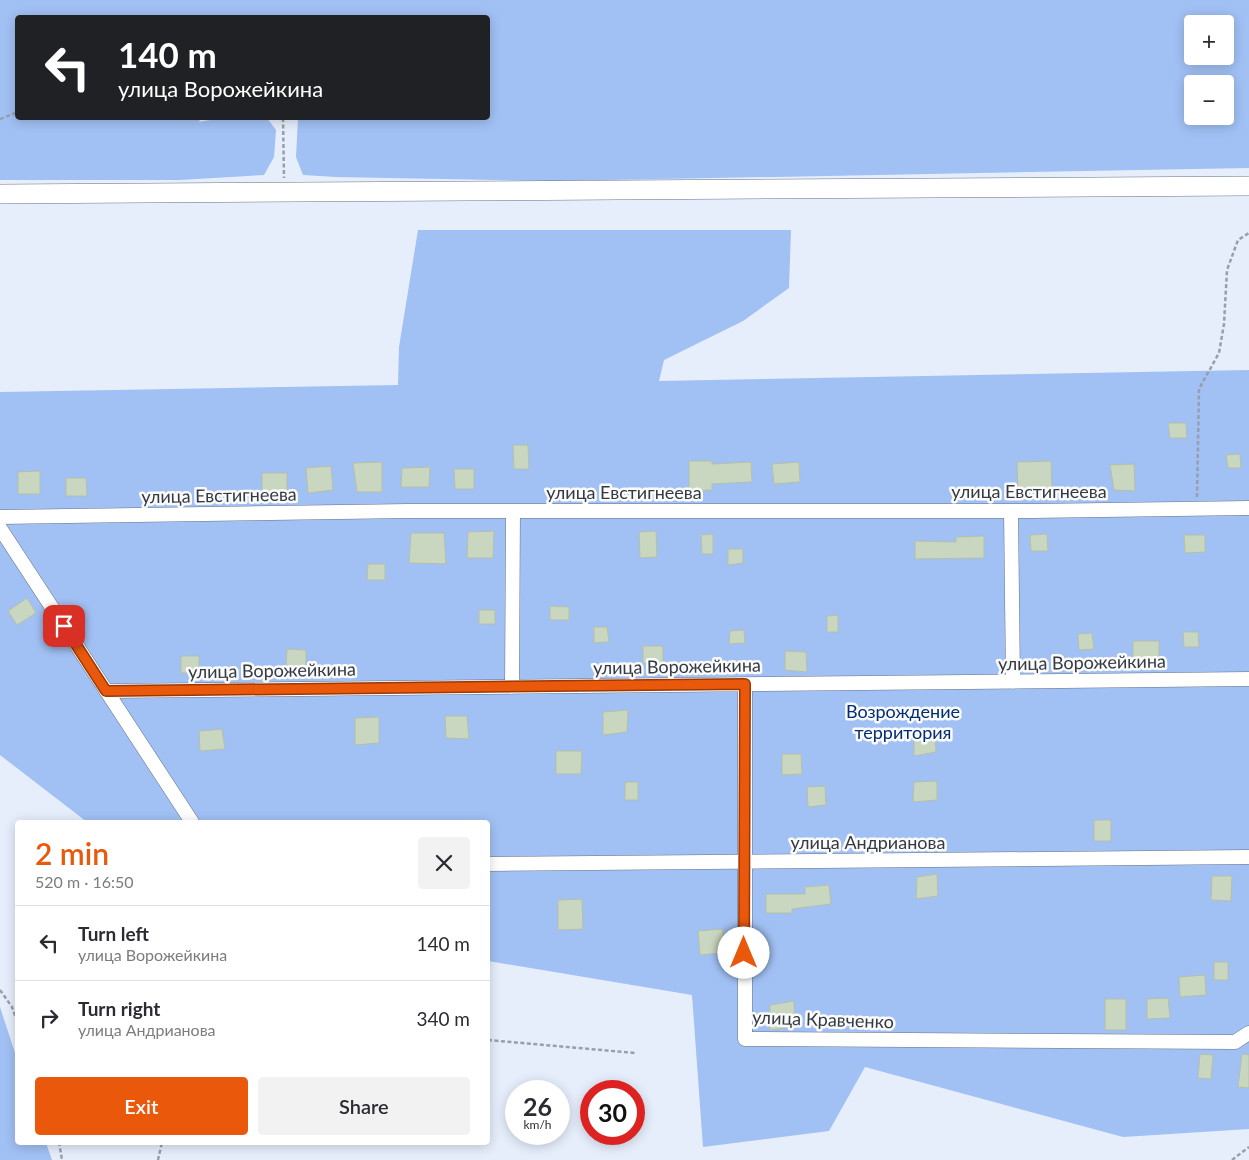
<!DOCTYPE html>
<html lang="en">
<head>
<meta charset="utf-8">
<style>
  :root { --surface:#fff; --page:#f2f2f3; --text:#2b2b33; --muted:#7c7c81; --line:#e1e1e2; --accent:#ea580c }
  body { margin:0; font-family:Lato,sans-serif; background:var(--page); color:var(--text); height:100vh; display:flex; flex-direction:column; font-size:19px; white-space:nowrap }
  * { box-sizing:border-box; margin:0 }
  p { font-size:16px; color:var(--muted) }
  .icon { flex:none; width:28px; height:28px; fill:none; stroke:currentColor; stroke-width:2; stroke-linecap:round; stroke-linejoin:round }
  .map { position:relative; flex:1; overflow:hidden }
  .sheet { position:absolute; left:15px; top:820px; width:475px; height:325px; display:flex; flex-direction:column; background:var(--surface); border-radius:5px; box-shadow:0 2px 12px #0003 }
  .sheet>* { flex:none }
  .top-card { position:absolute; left:15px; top:15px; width:475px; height:105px; border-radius:5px; box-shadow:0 2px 12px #0003; background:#202124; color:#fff; overflow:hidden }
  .buttons { position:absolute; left:1184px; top:15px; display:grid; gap:10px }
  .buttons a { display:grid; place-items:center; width:50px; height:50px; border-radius:5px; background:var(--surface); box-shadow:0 2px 12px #0003; font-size:25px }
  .speed { position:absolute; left:505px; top:1080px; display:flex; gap:10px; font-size:25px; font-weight:700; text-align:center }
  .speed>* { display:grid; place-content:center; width:65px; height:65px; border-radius:50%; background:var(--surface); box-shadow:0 2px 12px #0003; line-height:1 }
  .speed small { font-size:12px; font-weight:400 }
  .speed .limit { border:8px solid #d22; background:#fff; color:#111 }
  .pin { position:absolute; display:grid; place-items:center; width:42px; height:42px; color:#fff; margin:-21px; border-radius:10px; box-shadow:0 2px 8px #0006 }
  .me { position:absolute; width:55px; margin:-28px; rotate:0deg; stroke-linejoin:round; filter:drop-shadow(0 0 4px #0008) }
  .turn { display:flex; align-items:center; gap:18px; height:105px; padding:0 20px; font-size:22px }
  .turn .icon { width:65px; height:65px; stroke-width:2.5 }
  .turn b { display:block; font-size:35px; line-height:42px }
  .round { display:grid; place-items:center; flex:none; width:52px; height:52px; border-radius:5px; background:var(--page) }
  .headline { display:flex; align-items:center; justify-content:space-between; height:85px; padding:0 20px }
  h1 { font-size:30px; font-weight:600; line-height:38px; color:var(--accent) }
  .button { display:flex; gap:10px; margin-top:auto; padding:10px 20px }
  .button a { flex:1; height:58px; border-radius:5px; background:var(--accent); color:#fff; font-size:20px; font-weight:600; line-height:58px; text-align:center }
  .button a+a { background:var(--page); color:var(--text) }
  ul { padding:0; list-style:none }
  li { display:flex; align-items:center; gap:15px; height:75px; padding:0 20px; border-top:1px solid var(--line) }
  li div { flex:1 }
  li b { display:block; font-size:19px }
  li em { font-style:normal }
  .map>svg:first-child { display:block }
  .green { fill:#a1c0f4; fill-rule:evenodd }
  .building { fill:#cad7c0; stroke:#b3c0aa }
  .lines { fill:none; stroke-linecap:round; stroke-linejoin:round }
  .minor-casing { stroke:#667287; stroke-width:15 }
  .secondary-casing { stroke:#667287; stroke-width:20 }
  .path { stroke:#989fab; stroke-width:2.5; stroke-dasharray:4 2.5; stroke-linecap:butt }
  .minor { stroke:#fff; stroke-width:14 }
  .secondary { stroke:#fff; stroke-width:19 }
  .route-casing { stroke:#983908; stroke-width:12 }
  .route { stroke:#ea580c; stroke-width:9 }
  .labels { text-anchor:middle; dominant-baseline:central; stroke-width:5; stroke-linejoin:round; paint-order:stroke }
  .street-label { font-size:18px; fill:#343942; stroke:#fafbfa }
  .park-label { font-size:18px; fill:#022d75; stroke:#fafbfa }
</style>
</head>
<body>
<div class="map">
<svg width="1249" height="1160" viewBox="0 0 1249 1160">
  <rect width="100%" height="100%" fill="#e6eefc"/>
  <path class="green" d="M 0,0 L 1249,0 L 1249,168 L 556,181 L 336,177 L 303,175 L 296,157 L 298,118 L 488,118 L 488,18 L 18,18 L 18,118 L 201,118 L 199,122 L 221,118 L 267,118 L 276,130 L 274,157 L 264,175 L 180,180 L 0,180 ZM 1192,24 L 1225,24 L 1225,56 L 1192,56 ZM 1192,84 L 1225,84 L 1225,116 L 1192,116 Z
    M 418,230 L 791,230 L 789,288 L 743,321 L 664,360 L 659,381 L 1249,370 L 1249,1129 L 1123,1137 L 865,1067 L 829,1131 L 703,1147 L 692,995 L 488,961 L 488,822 L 87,822 L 0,755 L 0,392 L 398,385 L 399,347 Z
    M 0,1007 L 17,1059 L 18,1142 L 46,1143 L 52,1160 L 0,1160 Z"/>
  <path class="building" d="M 1168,423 L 1186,423 L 1187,438 L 1170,438 Z
    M 513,445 L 528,445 L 529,469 L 514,469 Z
    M 1240,454 L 1241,468 L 1228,468 L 1226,455 Z
    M 689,461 L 712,461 L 712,464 L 751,462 L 752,482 L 712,484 L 712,490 L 689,491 Z
    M 1051,461 L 1052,489 L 1018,490 L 1017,462 Z
    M 382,462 L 382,492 L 357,492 L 353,463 Z
    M 799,462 L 800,482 L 774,484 L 772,464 Z
    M 1134,464 L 1135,491 L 1114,490 L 1110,465 Z
    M 331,466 L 333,490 L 308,493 L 306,468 Z
    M 430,467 L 429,487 L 401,487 L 402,468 Z
    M 454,469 L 474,469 L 474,489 L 455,489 Z
    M 40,471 L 40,494 L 18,494 L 18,472 Z
    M 262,473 L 287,473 L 287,495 L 262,494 Z
    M 66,478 L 86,478 L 87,496 L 66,496 Z
    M 494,531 L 493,558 L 467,558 L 468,532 Z
    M 656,531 L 657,557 L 640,558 L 639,532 Z
    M 411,533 L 444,533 L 446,564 L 409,563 Z
    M 713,534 L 713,554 L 702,554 L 701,535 Z
    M 1047,534 L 1048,551 L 1031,551 L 1030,535 Z
    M 1184,535 L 1205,535 L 1205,552 L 1185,553 Z
    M 984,536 L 984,558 L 915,559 L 915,541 L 956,542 L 956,537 Z
    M 728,549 L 743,549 L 743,563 L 728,565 Z
    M 368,564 L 385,564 L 385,580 L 367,580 Z
    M 27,598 L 36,613 L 17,625 L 8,611 Z
    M 550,606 L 569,607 L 569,620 L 550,620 Z
    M 479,610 L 495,610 L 495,624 L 479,624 Z
    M 838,615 L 838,632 L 827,632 L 827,616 Z
    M 594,627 L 607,627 L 609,642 L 594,643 Z
    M 744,630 L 745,643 L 729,644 L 730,631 Z
    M 1183,632 L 1198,632 L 1199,647 L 1184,647 Z
    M 1092,633 L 1094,649 L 1079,650 L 1078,634 Z
    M 1133,641 L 1159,641 L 1159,663 L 1133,664 Z
    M 643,646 L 663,646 L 663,663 L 643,663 Z
    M 287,649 L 306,650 L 306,670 L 286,669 Z
    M 785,651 L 806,652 L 807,672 L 785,670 Z
    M 181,656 L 199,656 L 199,673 L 181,673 Z
    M 628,710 L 627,732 L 603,735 L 603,712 Z
    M 445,716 L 467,716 L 469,739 L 446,738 Z
    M 379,717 L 379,743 L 355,745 L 355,718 Z
    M 222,729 L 225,749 L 200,751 L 199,731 Z
    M 935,731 L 936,752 L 914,756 L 914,732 Z
    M 556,751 L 582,751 L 581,774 L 556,774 Z
    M 782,754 L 801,754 L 802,774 L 782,775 Z
    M 937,781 L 937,800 L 913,802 L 914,782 Z
    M 625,782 L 638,782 L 638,800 L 625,800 Z
    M 825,786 L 826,805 L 808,807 L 807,787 Z
    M 1094,820 L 1111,820 L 1111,841 L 1094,841 Z
    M 937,874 L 938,896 L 916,899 L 917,877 Z
    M 1212,876 L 1232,876 L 1231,901 L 1211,900 Z
    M 829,885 L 831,904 L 792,909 L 792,913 L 766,913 L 766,894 L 805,894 L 805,887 Z
    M 582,899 L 583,929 L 558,930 L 558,900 Z
    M 723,929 L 724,953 L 700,955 L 698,931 Z
    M 1214,962 L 1228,962 L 1228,980 L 1214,980 Z
    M 1205,975 L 1206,995 L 1180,997 L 1179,977 Z
    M 1168,998 L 1170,1018 L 1147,1019 L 1147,999 Z
    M 1105,999 L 1126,999 L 1126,1030 L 1105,1030 Z
    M 794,1001 L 795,1027 L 770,1030 L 770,1005 Z
    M 1200,1054 L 1213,1055 L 1211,1079 L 1198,1078 Z
    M 1242,1054 L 1249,1055 L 1249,1088 L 1238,1087 Z"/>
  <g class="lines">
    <g class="minor-casing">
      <path id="minor" d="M 1011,511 L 1013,682
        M 0,517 L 409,511 L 1032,511 L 1249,508
        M 0,528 L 192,822
        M 745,684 L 745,1039 L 1235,1042 L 1249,1033
        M 512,687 L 513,511
        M 106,691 L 1249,679
        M 488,864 L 1249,857"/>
    </g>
    <g class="secondary-casing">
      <path id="secondary" d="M 0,194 L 1249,186"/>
    </g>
    <path class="path" d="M 283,118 L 284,178
      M 0,119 L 18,112
      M 1197,497 L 1199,389 L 1219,353 L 1224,324 L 1227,270 L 1238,240 L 1249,233
      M 0,990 L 12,1007 L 18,1024
      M 488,1040 L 635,1053
      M 59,1142 L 62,1160
      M 158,1160 L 162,1142
      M 1232,1160 L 1249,1147"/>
    <use href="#minor" class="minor"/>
    <use href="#secondary" class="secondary"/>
  </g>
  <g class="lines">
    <g class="route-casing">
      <path id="route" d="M 64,626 L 106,691 L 745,684 L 744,953"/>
    </g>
    <use href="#route" class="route"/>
  </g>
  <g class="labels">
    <g class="street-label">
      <text x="1029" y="491">улица Евстигнеева</text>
      <text x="624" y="492">улица Евстигнеева</text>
      <text transform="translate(219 495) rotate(-1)">улица Евстигнеева</text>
      <text transform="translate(1082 662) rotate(-1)">улица Ворожейкина</text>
      <text transform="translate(677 666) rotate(-1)">улица Ворожейкина</text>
      <text transform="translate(272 670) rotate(-1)">улица Ворожейкина</text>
      <text x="868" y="842">улица Андрианова</text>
      <text transform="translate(823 1019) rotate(2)">улица Кравченко</text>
    </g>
    <g class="park-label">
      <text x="903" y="711">Возрождение<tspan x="903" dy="21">территория</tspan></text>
    </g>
  </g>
</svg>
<div class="buttons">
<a>+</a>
<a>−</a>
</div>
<div class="speed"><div>26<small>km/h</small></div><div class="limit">30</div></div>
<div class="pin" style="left:64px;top:626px;background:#d93025"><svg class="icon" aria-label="arrive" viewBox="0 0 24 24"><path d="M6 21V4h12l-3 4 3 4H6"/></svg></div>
<svg class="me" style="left:744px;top:953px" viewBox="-20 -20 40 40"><circle r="19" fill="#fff"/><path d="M0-13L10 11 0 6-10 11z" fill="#ea580c"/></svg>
<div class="top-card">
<div class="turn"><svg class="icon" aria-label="left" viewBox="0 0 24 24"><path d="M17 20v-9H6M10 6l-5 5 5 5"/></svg><div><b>140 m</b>улица Ворожейкина</div></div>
</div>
<section class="sheet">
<div class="headline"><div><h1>2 min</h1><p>520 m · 16:50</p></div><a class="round"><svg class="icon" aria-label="close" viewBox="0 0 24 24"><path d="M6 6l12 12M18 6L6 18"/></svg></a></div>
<ul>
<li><svg class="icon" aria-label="left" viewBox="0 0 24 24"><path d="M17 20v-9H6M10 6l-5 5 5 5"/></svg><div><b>Turn left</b><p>улица Ворожейкина</p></div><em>140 m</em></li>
<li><svg class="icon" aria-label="right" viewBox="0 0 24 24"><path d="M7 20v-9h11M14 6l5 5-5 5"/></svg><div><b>Turn right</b><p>улица Андрианова</p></div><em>340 m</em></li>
</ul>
<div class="button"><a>Exit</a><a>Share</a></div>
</section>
</div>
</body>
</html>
